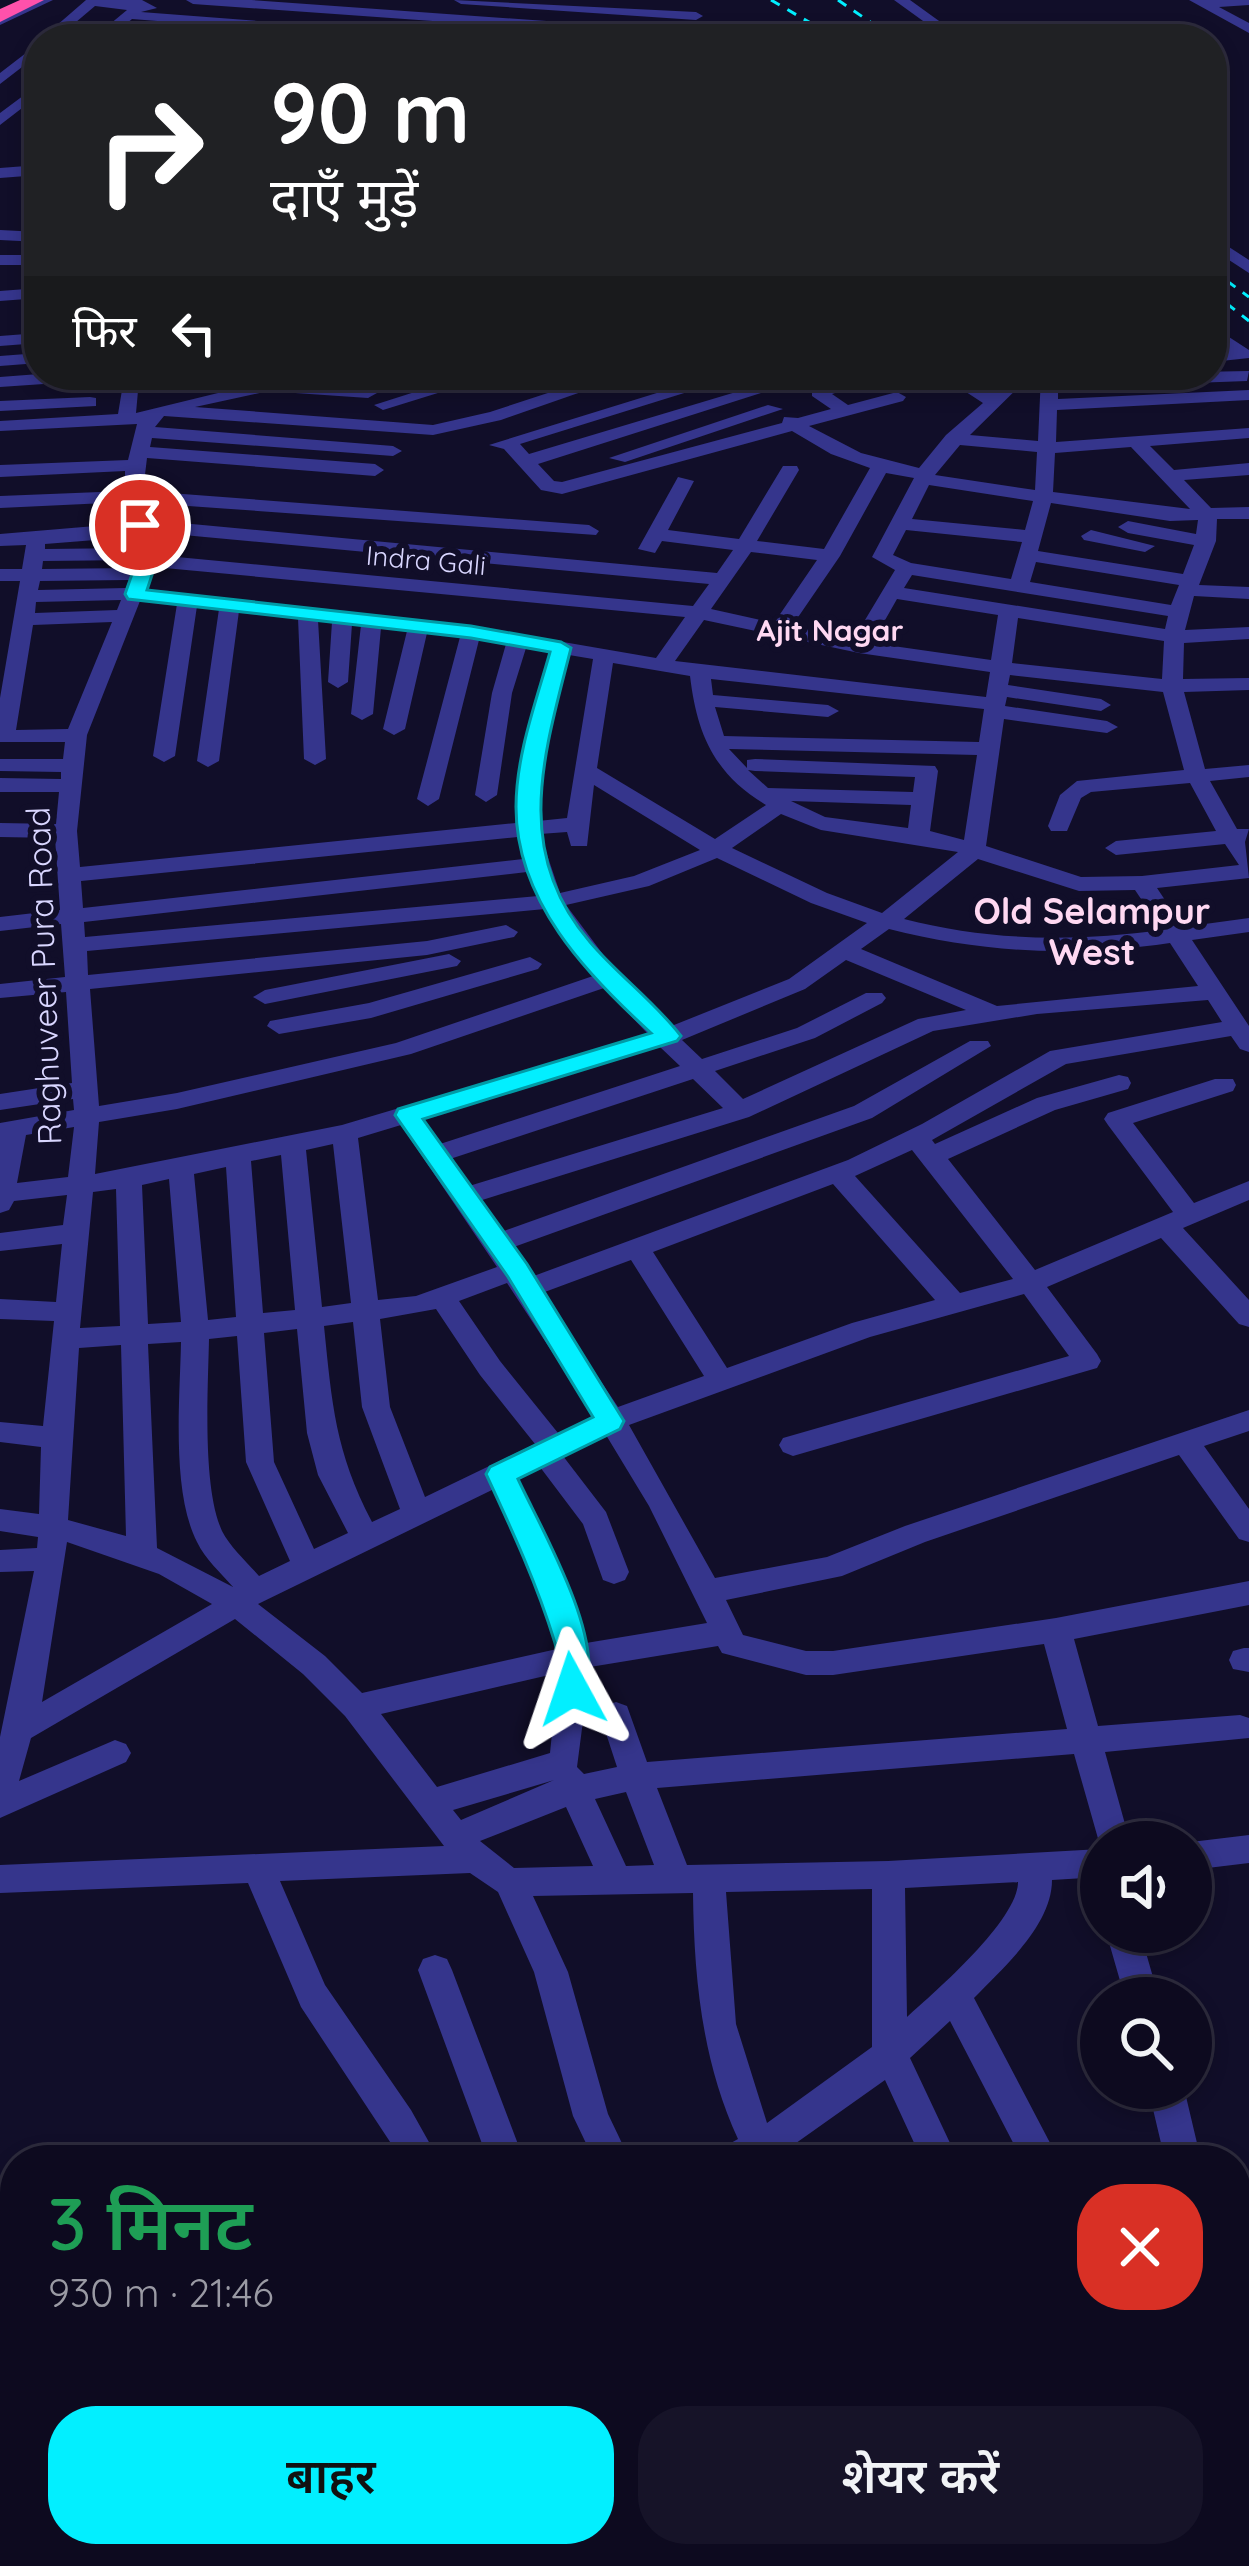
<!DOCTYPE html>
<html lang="hi">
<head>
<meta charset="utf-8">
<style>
  :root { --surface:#0d0a1f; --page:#161328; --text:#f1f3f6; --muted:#9a9aa4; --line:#2d2b3d; --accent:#02efff }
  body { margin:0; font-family:Quicksand,"Noto Sans Devanagari",sans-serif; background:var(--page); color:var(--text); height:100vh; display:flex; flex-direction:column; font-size:45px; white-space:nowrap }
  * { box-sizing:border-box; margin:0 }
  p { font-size:39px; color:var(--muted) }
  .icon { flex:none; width:66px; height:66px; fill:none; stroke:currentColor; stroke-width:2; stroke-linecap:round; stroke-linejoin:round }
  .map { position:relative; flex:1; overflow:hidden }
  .panel { position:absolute; left:0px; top:2145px; width:1251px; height:423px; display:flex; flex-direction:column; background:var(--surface); border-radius:48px 48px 0 0; box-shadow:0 6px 18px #0003,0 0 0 3px var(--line) }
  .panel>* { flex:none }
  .banner { position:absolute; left:24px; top:24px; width:1203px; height:366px; border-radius:48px; box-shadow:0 6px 18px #0003,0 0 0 3px var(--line); background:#202124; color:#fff; overflow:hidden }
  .controls { position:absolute; left:1080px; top:1821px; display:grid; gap:24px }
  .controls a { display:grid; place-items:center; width:132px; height:132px; border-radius:50%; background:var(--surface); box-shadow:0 6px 18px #0003,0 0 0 3px var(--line); font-size:60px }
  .pin { position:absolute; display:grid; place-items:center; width:102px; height:102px; color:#fff; margin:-51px; border:6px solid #fff; border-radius:50%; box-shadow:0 3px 12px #0007 }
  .me { position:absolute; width:132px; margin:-66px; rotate:355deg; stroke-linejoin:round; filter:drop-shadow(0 0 9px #0008) }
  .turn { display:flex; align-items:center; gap:42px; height:252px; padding:0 48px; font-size:54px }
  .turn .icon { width:156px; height:156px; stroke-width:2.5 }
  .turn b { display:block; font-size:84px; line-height:102px }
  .then { display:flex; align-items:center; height:114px; padding:0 48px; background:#0003; gap:24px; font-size:45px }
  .round { display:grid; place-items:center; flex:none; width:126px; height:126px; border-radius:48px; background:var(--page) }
  .headline { display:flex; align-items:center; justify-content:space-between; height:204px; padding:0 48px }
  h1 { font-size:72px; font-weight:600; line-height:90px; color:#1e9e55 }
  .action { display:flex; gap:24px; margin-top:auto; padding:24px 48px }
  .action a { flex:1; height:138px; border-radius:48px; background:var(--accent); color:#111; font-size:48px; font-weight:600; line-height:138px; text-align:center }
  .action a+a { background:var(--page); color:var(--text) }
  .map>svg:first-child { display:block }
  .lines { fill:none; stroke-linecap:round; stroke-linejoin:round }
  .minor { fill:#35358c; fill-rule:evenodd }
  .highway { fill:#ff51ab; fill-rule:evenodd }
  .rail { stroke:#02efff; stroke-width:3; stroke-dasharray:10 9; stroke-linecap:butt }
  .route { fill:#02efff; stroke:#019ba6; stroke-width:3 }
  .labels { text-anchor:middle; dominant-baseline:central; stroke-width:12; stroke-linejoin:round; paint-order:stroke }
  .far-street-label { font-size:27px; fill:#d9d6ff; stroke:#110e29 }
  .far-neighbourhood-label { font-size:30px; font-weight:bold; fill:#ffd8f2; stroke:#110e29 }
  .street-label { font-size:33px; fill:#d9d6ff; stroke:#110e29 }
  .neighbourhood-label { font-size:36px; font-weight:bold; fill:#ffd8f2; stroke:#110e29 }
</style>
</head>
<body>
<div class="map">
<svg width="1249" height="2566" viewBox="0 0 1249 2566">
  <rect width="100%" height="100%" fill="#110e29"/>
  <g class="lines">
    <path class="minor" d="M 35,0 L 53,0 L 0,25 L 0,16 Z
      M 86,0 L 142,0 L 157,8 L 141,12 L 440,35 L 447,39 L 385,39 L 132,19 L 108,39 L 92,39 L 127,10 L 95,6 L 56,39 L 41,39 Z
      M 186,0 L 251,0 L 729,34 L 736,38 L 684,39 L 193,4 Z
      M 454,0 L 696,12 L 703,16 L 696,20 L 461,4 Z
      M 894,0 L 910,0 L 964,39 L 948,39 Z
      M 1189,0 L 1249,0 L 1249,5 L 1219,7 L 1249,23 L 1249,33 Z
      M 39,43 L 39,54 L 0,84 L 0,73 Z
      M 39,84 L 39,95 L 0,125 L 0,113 Z
      M 39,165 L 39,175 L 0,178 L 0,168 Z
      M 0,230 L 39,232 L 39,242 L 0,240 Z
      M 1212,236 L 1249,260 L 1249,273 L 1212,249 Z
      M 0,255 L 22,255 L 30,260 L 22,265 L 0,265 Z
      M 39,288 L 39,298 L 0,301 L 0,291 Z
      M 1212,326 L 1249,350 L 1249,358 L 1212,362 L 1212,352 L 1228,350 L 1212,339 Z
      M 39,333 L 39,343 L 0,346 L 0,336 Z
      M 39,353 L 39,363 L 0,366 L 0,356 Z
      M 1249,371 L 1247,381 L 1058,388 L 1058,399 L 1249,390 L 1249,400 L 1057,410 L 1056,442 L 1249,428 L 1249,438 L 1150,446 L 1174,470 L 1249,463 L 1249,475 L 1184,480 L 1211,508 L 1249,507 L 1249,519 L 1217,519 L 1216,541 L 1199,585 L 1249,587 L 1249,599 L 1194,596 L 1185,630 L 1249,627 L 1249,639 L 1184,643 L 1183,679 L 1249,678 L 1249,690 L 1184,692 L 1205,769 L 1249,765 L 1249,777 L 1210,781 L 1237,829 L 1249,829 L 1245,842 L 1249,878 L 1157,888 L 1183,927 L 1249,918 L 1249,932 L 1192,940 L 1249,1026 L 1249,1052 L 1240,1049 L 1231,1036 L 1066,1064 L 932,1140 L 935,1144 L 1037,1098 L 1119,1075 L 1128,1077 L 1131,1083 L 1128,1089 L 1055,1110 L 948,1159 L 1035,1270 L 1173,1212 L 1108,1125 L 1104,1119 L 1108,1113 L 1215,1079 L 1233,1079 L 1236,1085 L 1233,1091 L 1133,1123 L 1194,1203 L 1249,1181 L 1249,1200 L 1183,1228 L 1249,1300 L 1249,1327 L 1239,1324 L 1161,1238 L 1047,1287 L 1097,1354 L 1101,1361 L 1097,1368 L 793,1456 L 783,1452 L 779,1445 L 783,1438 L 1069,1356 L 1024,1294 L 870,1337 L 629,1425 L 715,1578 L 827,1557 L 905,1526 L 1249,1410 L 1249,1431 L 1204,1446 L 1249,1509 L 1249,1542 L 1239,1539 L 1179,1455 L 925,1542 L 842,1576 L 726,1600 L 743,1635 L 806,1651 L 833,1651 L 1056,1618 L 1249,1581 L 1249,1605 L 1074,1639 L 1098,1726 L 1240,1715 L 1249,1718 L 1249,1738 L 1105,1752 L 1130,1842 L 1101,1842 L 1101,1877 L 1052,1880 C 1052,1925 1004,1967 974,1998 L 1059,2160 L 1022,2160 L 950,2021 L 910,2058 L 958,2160 L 922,2160 L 885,2080 L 782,2153 L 785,2160 L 717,2160 L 722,2148 L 738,2139 C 702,2061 694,1978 693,1893 L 533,1896 L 568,1972 L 608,2114 L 630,2160 L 594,2160 L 573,2116 L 534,1972 L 498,1892 L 470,1873 L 280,1881 L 325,1985 L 411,2110 L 439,2160 L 402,2160 L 301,2007 L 248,1883 L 0,1893 L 0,1865 L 444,1846 L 345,1716 L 303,1674 L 235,1619 L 31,1738 L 19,1781 L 115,1740 L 126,1744 L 131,1753 L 126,1762 L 0,1818 L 0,1737 L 34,1571 L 0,1572 L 0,1550 L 37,1548 L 38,1537 L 0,1531 L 0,1509 L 39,1514 L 41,1447 L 0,1442 L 0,1422 L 43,1426 L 54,1321 L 0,1319 L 0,1299 L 56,1302 L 62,1244 L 0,1251 L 0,1233 L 63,1225 L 67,1195 L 14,1201 L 9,1210 L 0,1213 L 0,1123 L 74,1110 L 73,1099 L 0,1110 L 0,1094 L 72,1083 L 66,992 L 0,998 L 0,984 L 65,977 L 61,924 L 0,931 L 0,917 L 60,910 L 55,838 L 0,837 L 0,823 L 56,824 L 59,792 L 0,792 L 0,778 L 61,779 L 61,772 L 0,771 L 0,759 L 63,759 L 65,742 L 0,742 L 0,698 L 20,581 L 0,581 L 0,569 L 22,569 L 26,545 L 0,546 L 0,534 L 131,523 L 127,502 L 0,508 L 0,496 L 125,491 L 125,471 L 0,477 L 0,465 L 128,460 L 137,424 L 0,431 L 0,421 L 118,414 L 123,384 L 158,375 L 188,375 L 138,391 L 136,413 L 292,375 L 325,375 L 303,383 L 368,388 L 377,393 L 368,398 L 295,393 L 287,387 L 195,407 L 433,425 L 490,412 L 603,375 L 630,375 L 501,420 L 433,435 L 164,416 L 155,427 L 393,446 L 402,451 L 393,456 L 152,438 L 150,447 L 375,464 L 384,470 L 375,476 L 147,458 L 143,491 L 589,525 L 599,531 L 596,535 L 146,503 L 149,520 L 717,573 L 733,550 L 662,541 L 655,553 L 638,549 L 678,477 L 694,481 L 668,530 L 739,539 L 783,466 L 797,466 L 799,470 L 757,541 L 824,549 L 870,468 L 831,454 L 792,431 L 562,494 L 541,490 L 504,449 L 489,445 L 715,375 L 739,376 L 520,444 L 529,454 L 746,389 L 761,393 L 538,464 L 554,481 L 562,482 L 782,423 L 784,417 L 798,418 L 831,409 L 812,396 L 812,388 L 860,375 L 889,375 L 832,394 L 848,405 L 897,392 L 906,397 L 903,401 L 809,426 L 861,453 L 919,468 L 946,435 L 983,403 L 940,375 L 962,375 L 993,393 L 1012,375 L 1031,375 L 970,435 L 1038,441 L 1041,375 ZM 960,445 L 1037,452 L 1035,490 L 935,475 ZM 1131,447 L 1190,509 L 1053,492 L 1055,453 ZM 886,473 L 914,478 L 872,557 L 895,570 L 853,640 L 792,626 L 840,556 ZM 929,485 L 1033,501 L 1025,530 L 912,519 ZM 1051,503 L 1170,521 L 1198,520 L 1196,534 L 1128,521 L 1118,527 L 1128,533 L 1194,545 L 1183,574 L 1038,551 ZM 906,530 L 1022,542 L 1011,579 L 911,563 L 893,555 ZM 151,532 L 709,584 L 693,606 L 156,555 ZM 133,537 L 135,548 L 45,549 L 45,544 ZM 751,552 L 817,560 L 774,623 L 711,609 ZM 137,560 L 134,568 L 42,569 L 43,561 ZM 1036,562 L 1179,585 L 1171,605 L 1030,582 ZM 154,567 L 685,617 L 656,658 L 471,626 L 145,589 ZM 912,575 L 1168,616 L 1165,629 L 904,588 ZM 129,580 L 126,588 L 38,590 L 40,581 ZM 897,599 L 998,615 L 991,660 L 872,643 ZM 121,600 L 117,610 L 35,613 L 36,602 ZM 140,601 L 177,604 L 153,756 L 164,762 L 175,756 L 197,606 L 219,609 L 197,761 L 208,767 L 219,761 L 239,611 L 298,618 L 304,759 L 315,765 L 326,759 L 318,620 L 332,622 L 328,682 L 338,688 L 348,682 L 352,624 L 361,625 L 351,714 L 362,720 L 373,714 L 381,628 L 407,631 L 383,729 L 394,735 L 405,729 L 427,633 L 460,637 L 417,799 L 428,806 L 439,799 L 479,640 L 506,644 L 492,693 L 475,795 L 486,802 L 497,795 L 512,693 L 526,648 L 550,652 L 520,760 L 516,823 L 80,867 L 77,831 L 87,735 ZM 1018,618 L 1164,641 L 1162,679 L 1012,663 ZM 704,620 L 859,653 L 990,672 L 986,697 L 675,661 ZM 112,622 L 68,729 L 16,730 L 33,625 ZM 569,655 L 593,659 L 567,818 L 538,821 L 541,760 ZM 613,663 L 690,676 C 697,734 714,774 766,805 L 715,839 L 597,768 ZM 1010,675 L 1163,692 L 1184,770 L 1077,781 L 1060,795 L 1048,826 L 1051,831 L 1067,831 L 1081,798 L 1091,792 L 1190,783 L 1216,831 L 1116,841 L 1105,848 L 1116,855 L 1225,844 L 1239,865 L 1142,876 L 1081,877 L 986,846 L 1004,719 L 1107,733 L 1118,727 L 1107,721 L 1005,706 L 1007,697 L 1101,711 L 1111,705 L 1101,699 L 1008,685 ZM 711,679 L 984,709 L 979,742 L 724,736 L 715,707 L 828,717 L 839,711 L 828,705 L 713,695 ZM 729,749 L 977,755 L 964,840 L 930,831 L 938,771 L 935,766 L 755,759 L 747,760 L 747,768 ZM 748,770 L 755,771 L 915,777 L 913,792 L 768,788 ZM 594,785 L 700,850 L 634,876 L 560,893 L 540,834 L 567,832 L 571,846 L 587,846 ZM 791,801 L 911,805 L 908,828 L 825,817 ZM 781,814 L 821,830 L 958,852 L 882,913 L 827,893 L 732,848 ZM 518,837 L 523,859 L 83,908 L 81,881 ZM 717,858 L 811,903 L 867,923 L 789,979 L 669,1027 L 620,977 L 566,905 L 649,886 ZM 978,859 L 1079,891 L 1135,890 L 1162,930 C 1073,942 990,941 904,919 ZM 527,872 L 538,896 L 85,937 L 84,922 ZM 545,909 L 593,976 L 396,1043 L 177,1093 L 99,1106 L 90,989 L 427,955 L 514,937 L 518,932 L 506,925 L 427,941 L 88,975 L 87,951 ZM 889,929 C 984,953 1073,957 1170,943 L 1198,986 L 997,1006 L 861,949 ZM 846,960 L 966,1010 L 918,1019 L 743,1099 L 715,1071 L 815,1038 L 882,1003 L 886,998 L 882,993 L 866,993 L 797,1028 L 702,1059 L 682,1040 L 805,989 ZM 604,988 L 648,1034 L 342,1125 L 95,1174 L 99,1122 L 177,1109 L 411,1054 ZM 1208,1000 L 1222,1022 L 1050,1051 L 922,1124 L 848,1160 L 531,1277 L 526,1263 L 511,1248 L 872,1118 L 991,1046 L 988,1041 L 970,1041 L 854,1106 L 501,1232 L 479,1201 L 749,1117 L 933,1031 L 1037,1014 ZM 660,1047 L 680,1066 L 440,1144 L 422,1118 ZM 693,1079 L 723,1108 L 469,1186 L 450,1159 ZM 401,1125 L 497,1267 L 416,1296 L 378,1300 L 358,1138 ZM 74,1127 L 68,1177 L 17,1183 L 26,1135 ZM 333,1144 L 351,1303 L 322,1307 L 306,1150 ZM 912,1150 L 1013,1279 L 960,1293 L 855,1176 ZM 281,1155 L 295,1310 L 263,1313 L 251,1161 ZM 226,1167 L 236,1317 L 208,1320 L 194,1174 ZM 169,1179 L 181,1322 L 148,1324 L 142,1185 ZM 833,1184 L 935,1300 L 852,1323 L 727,1368 L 653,1252 ZM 116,1189 L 120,1326 L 80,1328 L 93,1192 ZM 631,1260 L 704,1376 L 618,1407 L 542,1293 ZM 507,1283 L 594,1416 L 558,1433 L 500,1361 L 459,1301 ZM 436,1309 L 480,1375 L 535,1444 L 425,1497 L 390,1407 L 380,1319 ZM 353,1322 L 362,1407 L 400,1509 L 372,1522 C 335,1451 332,1404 324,1326 ZM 297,1329 L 307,1433 L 318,1475 L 348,1533 L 314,1549 L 274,1462 L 264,1333 ZM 237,1336 L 246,1462 L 290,1561 L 259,1576 C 247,1562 230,1547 222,1531 C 202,1487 208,1390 209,1339 ZM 181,1342 C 180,1399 171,1491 197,1542 C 205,1559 221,1573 233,1587 L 157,1548 L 148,1344 ZM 121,1345 L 126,1536 L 68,1520 L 79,1348 ZM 606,1435 L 649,1506 L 707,1623 L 586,1643 L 567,1583 L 517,1478 L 540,1467 L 583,1524 L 603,1580 L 614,1584 L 625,1580 L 629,1572 L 606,1512 L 563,1456 ZM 494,1489 L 537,1583 L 557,1649 L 362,1693 L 325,1656 L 258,1604 ZM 67,1542 L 159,1574 L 212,1604 L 42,1702 ZM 1044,1644 L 1067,1729 L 647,1762 L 627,1706 L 616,1702 L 605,1706 L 600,1715 L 617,1767 L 584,1774 L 577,1767 L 590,1667 L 718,1646 L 722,1653 L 806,1675 L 833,1675 ZM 558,1673 L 550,1753 L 437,1787 L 381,1714 ZM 1074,1754 L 1101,1849 L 888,1861 L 687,1865 L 657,1788 ZM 554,1780 L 461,1820 L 453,1810 L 551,1781 ZM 626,1792 L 654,1865 L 626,1866 L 595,1799 ZM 566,1807 L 593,1866 L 514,1868 L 480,1841 ZM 1018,1882 C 1018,1920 936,1991 907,2017 L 905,1888 ZM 872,1889 L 872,2047 L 767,2123 L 736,2024 L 726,1892 Z
      M 39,374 L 39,375 L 111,375 L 102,380 L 0,387 L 0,377 Z
      M 468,375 L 496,375 L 383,410 L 374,405 Z
      M 90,397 L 96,398 L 96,406 L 0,411 L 0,401 Z
      M 768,405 L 783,409 L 625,462 L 609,458 Z
      M 1091,530 L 1155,546 L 1145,552 L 1084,540 L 1081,536 Z
      M 449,954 L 461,961 L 457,966 L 265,1004 L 253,997 L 265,990 Z
      M 530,957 L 542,964 L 538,969 L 371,1018 L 279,1034 L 267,1026 L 270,1021 L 369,1003 Z
      M 1244,1648 L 1249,1648 L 1249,1672 L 1233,1669 L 1229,1660 L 1233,1651 Z
      M 1249,1835 L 1249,1863 L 1191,1870 L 1191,1842 Z
      M 1106,1932 L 1140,1932 L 1159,1998 L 1125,1998 Z
      M 435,1955 L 447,1959 L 452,1970 L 524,2160 L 488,2160 L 418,1970 L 423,1959 Z
      M 1148,2088 L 1184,2088 L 1201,2160 L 1165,2160 Z
      M 1236,2453 L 1249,2459 L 1249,2550 L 1236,2553 Z
      M 525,2553 L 566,2553 L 571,2566 L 530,2566 Z
      M 666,2553 L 707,2553 L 712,2566 L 671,2566 Z
      M 836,2553 L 876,2553 L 881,2566 L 841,2566 Z
      M 950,2553 L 992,2553 L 997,2566 L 955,2566 Z
      M 1027,2553 L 1137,2553 L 1132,2566 L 1022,2566 Z"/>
    <path class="highway" d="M 20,0 L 44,0 L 0,22 L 0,9 Z"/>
    <path class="rail" d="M 771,0 L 838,39
      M 838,0 L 895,39
      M 1212,270 L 1249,297
      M 1212,292 L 1249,321"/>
  </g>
  <path class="route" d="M 140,520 L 149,525 L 157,560 L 147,590 L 471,626 L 561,642 L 571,648 C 545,751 511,851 590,942 C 618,975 655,1002 681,1036 L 677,1041 L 423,1119 L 527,1264 L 624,1421 L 620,1429 L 518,1479 C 541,1529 610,1645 583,1698 L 572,1702 L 561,1698 C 552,1681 560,1661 555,1643 C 537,1584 512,1530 486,1474 L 490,1467 L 593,1417 L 508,1277 L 395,1115 L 398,1109 L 651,1033 C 586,974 516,901 516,807 C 516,755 536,702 550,652 L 471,638 L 128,599 L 125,594 L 137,560 L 130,525 Z"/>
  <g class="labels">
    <g class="far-street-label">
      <text transform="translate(426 560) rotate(5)">Indra Gali</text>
    </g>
    <g class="far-neighbourhood-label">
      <text x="830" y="630">Ajit Nagar</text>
    </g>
    <g class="street-label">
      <text transform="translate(43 976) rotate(-92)">Raghuveer Pura Road</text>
    </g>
    <g class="neighbourhood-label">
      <text x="1092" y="910">Old Selampur<tspan x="1092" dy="41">West</tspan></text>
    </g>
  </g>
</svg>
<div class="controls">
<a><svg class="icon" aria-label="sound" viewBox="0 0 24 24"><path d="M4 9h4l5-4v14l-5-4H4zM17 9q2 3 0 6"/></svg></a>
<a><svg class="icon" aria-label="search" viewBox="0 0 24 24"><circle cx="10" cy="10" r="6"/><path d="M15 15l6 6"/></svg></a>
</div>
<div class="pin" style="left:140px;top:525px;background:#d93025"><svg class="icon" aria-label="arrive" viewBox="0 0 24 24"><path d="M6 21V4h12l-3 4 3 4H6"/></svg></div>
<svg class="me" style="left:572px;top:1689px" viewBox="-20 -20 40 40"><path d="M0-17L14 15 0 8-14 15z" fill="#02efff" stroke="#fff" stroke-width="4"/></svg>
<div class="banner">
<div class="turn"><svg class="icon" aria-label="right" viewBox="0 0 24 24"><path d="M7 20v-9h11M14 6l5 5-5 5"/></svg><div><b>90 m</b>दाएँ मुड़ें</div></div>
<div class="then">फिर<svg class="icon" aria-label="left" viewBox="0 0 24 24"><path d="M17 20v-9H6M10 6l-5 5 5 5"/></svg></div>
</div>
<section class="panel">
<div class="headline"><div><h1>3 मिनट</h1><p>930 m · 21:46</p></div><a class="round" style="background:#d93025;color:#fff"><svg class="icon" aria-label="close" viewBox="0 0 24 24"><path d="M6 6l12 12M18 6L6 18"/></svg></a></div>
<div class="action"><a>बाहर</a><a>शेयर करें</a></div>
</section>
</div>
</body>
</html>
